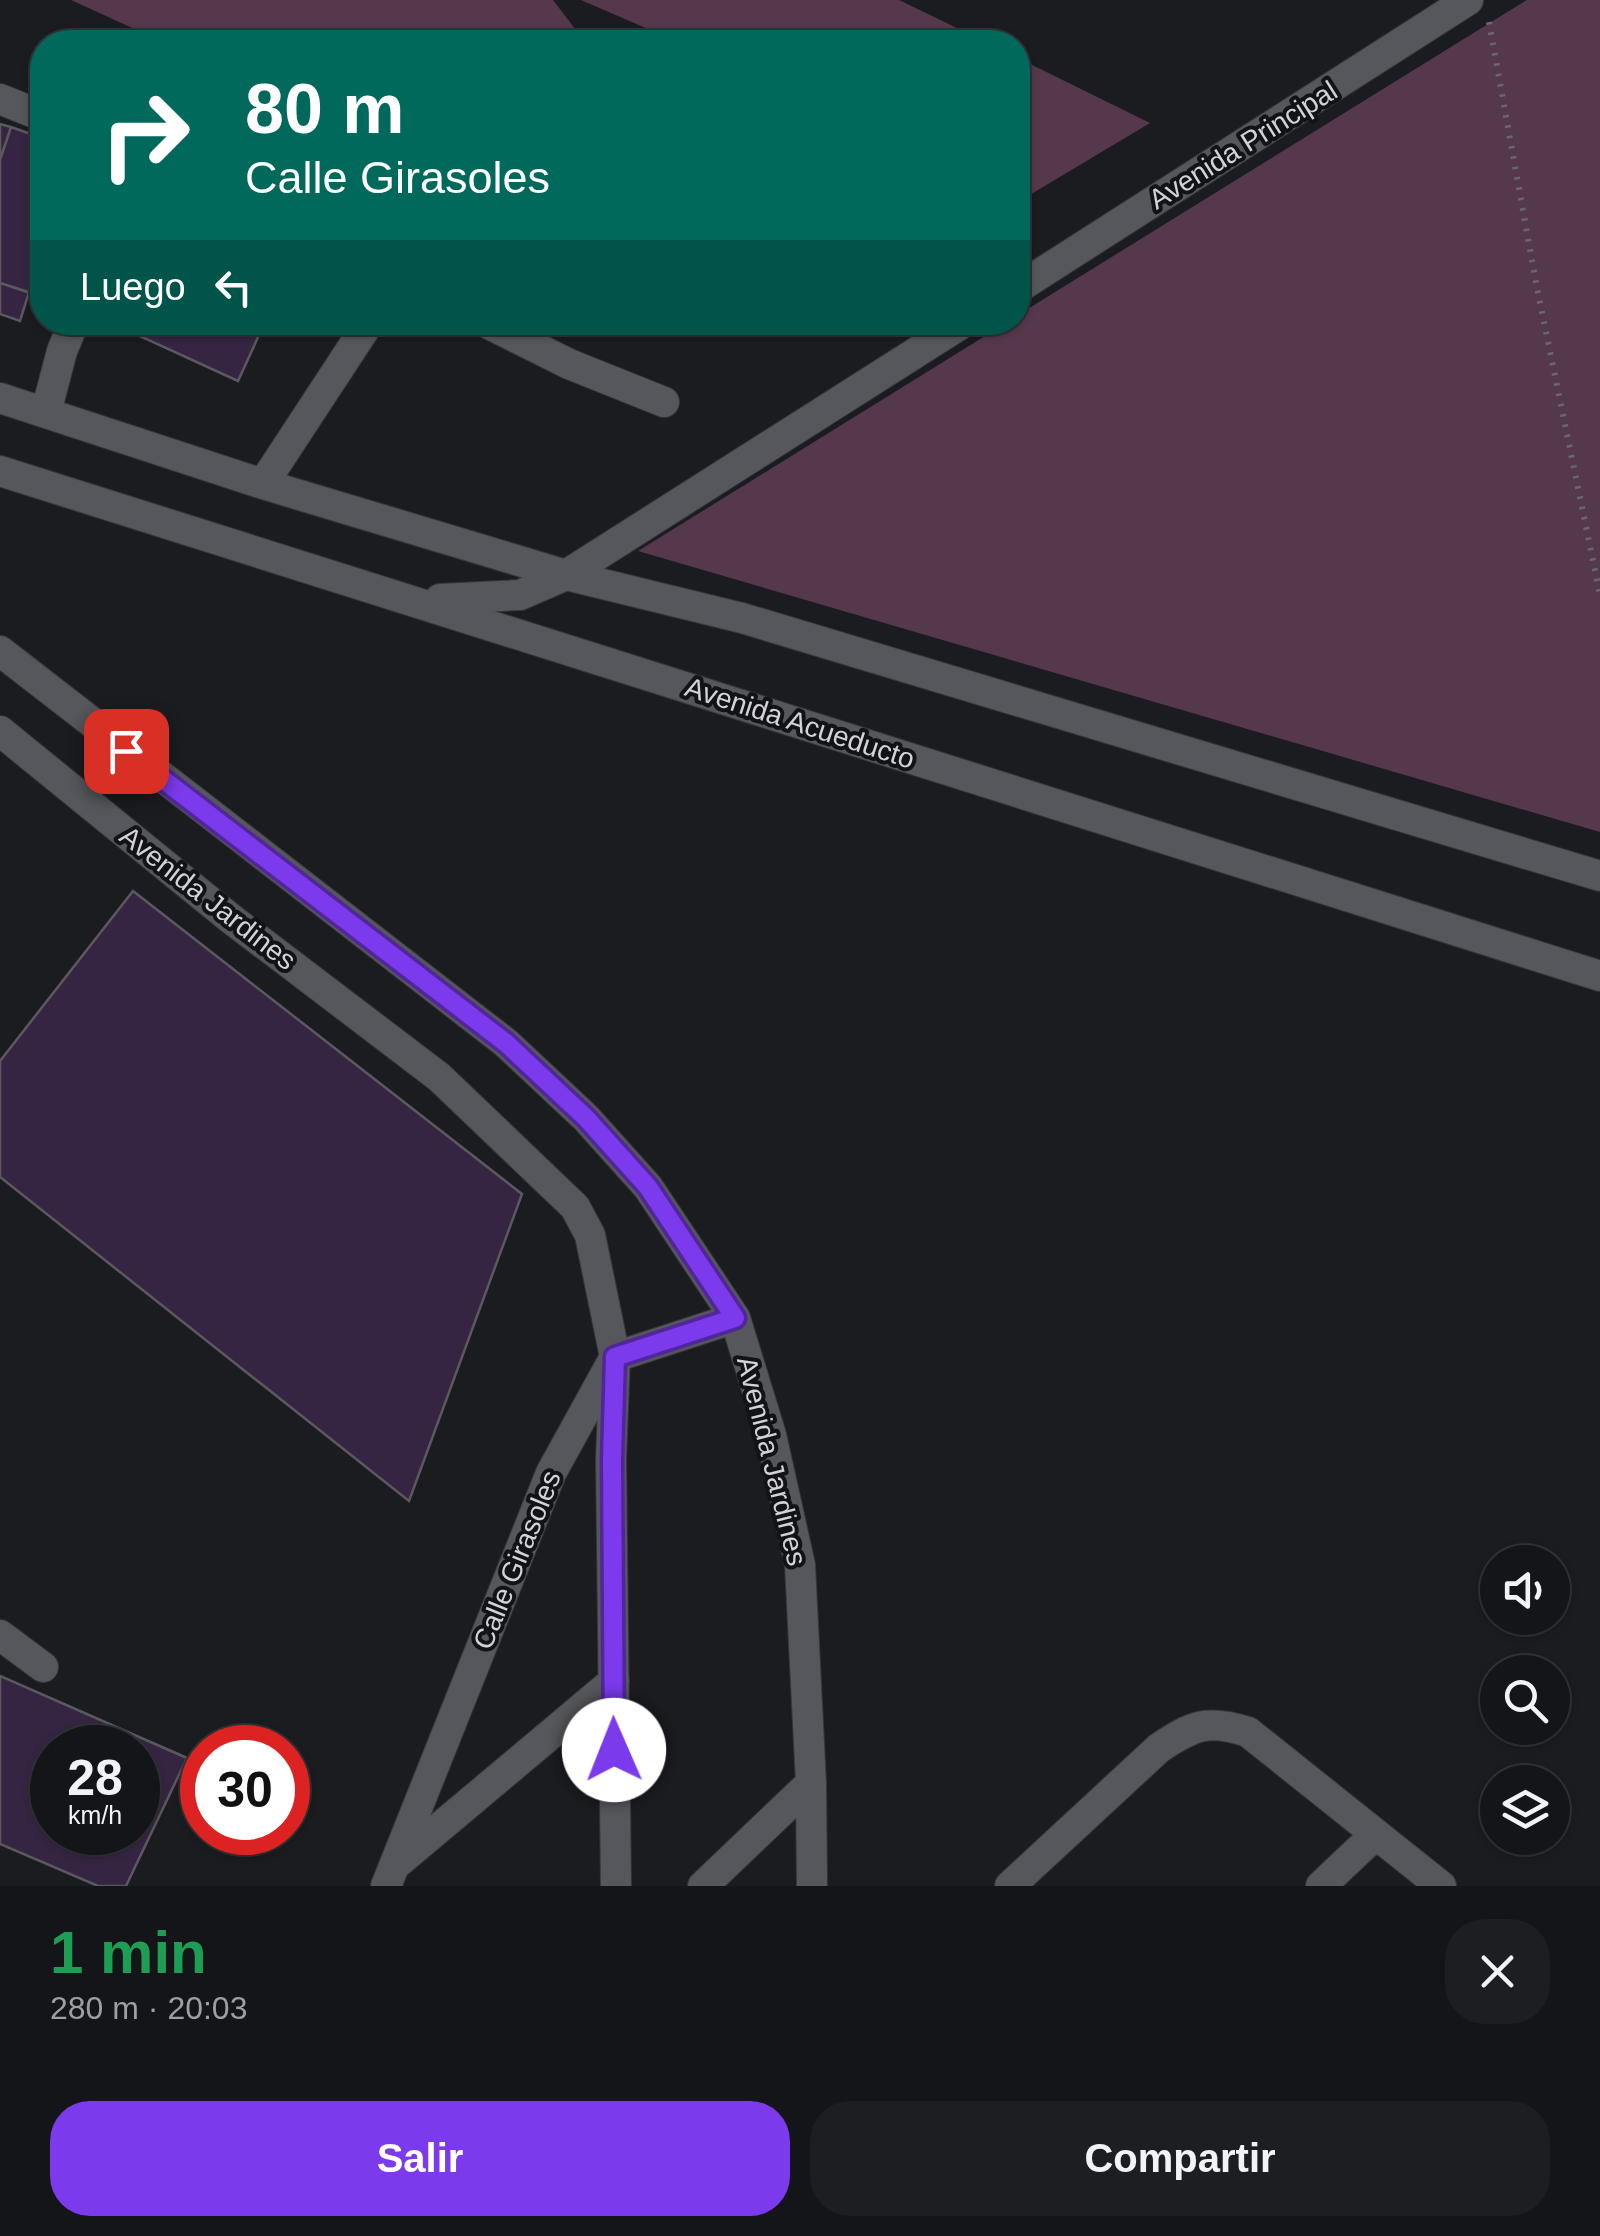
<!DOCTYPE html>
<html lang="es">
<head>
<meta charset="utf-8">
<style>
  :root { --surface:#141518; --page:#1d1e21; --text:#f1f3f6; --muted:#9d9fa2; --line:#333437; --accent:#7c3aed }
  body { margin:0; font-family:Arial,sans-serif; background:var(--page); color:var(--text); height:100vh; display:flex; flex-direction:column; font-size:38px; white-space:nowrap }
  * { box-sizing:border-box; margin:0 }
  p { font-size:32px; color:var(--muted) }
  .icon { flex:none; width:55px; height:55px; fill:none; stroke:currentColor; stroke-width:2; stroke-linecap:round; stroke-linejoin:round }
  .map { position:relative; height:1886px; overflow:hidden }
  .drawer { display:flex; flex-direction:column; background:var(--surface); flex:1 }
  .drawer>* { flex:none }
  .top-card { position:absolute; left:30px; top:30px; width:1000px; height:305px; border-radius:40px; box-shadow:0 2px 8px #0004,0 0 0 2px var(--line); background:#00695c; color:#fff; overflow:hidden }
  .buttons { position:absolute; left:1480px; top:1545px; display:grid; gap:20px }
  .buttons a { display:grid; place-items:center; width:90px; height:90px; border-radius:50%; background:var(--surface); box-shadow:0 2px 8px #0004,0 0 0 2px var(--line); font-size:50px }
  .speed { position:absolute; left:30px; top:1725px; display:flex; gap:20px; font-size:50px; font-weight:700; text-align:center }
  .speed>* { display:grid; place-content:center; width:130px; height:130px; border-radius:50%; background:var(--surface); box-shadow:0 2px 8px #0004,0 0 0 2px var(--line); line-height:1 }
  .speed small { font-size:25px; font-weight:400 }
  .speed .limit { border:15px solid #d22; background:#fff; color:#111 }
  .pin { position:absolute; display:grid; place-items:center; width:85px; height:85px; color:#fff; margin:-42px; border-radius:20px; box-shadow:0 5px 15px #0006 }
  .me { position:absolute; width:110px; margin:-55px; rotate:359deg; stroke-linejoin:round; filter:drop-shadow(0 0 8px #0008) }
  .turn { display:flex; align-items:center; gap:35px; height:210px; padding:0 50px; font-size:45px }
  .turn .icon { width:130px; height:130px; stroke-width:2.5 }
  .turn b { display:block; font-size:70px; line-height:85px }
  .then { display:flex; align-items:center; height:95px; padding:0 50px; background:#0003; gap:20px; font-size:38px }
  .round { display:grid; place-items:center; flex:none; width:105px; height:105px; border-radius:40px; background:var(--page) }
  .headline { display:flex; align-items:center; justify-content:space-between; height:170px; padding:0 50px }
  h1 { font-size:60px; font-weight:600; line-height:75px; color:#1e9e55 }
  .button { display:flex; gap:20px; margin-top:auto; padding:20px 50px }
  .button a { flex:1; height:115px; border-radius:40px; background:var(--accent); color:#fff; font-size:40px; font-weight:600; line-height:115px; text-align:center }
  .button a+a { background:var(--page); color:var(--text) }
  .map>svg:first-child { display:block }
  .green { fill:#56384d }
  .building { fill:#352542; stroke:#5c595e; stroke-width:2.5; fill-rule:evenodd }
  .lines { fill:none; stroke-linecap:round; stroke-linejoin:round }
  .minor-casing { stroke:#37373b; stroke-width:32 }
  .path { stroke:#67686c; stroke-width:6; stroke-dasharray:2.5 8; stroke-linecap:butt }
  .minor { stroke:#56575c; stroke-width:30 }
  .route-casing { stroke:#51269a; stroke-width:25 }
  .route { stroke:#7c3aed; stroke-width:18 }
  .labels { text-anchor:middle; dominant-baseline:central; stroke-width:8; stroke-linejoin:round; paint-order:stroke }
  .street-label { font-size:28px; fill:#d3d3d7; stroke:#121317 }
</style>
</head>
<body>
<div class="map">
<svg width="1600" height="1886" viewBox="0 0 1600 1886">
  <rect width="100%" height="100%" fill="#1b1c20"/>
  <path class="green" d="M 71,0 L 553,0 L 585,42 L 163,42 Z
    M 581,0 L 899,0 L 986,42 L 678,42 Z
    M 1527,0 L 1600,0 L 1600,832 L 638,551 L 1006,323 L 1018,322 L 1018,315 Z
    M 1018,58 L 1150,123 L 1028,196 L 1018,191 Z"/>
  <path class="building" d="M 0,124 L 11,127 L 0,160 Z
    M 11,127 L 42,138 L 42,297 L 0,283 L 0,160 Z
    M 0,283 L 29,292 L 20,321 L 0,314 Z
    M 105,322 L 152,322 L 144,338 Z
    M 152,322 L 265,322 L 238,381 L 144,338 Z
    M 133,891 L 522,1194 L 409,1501 L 0,1177 L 0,1061 Z
    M 0,1676 L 187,1758 L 126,1886 L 98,1886 L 0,1844 ZM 52,1748 L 138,1748 L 138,1832 L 52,1832 Z"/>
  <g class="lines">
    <g class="minor-casing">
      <path id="minor" d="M 0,99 L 42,116
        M 1018,288 L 1468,0
        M 485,322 L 569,364 L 664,402
        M 0,398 L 263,484 L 566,575 L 742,618 L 1600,876
        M 46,412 L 62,351 L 74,322
        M 0,471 L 1600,976
        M 263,484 L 364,330
        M 440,599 L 520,595 L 566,575 L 964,322
        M 0,651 L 506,1043 L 586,1118 L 648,1187 L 735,1318 L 771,1435 L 800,1565 L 811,1783 L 812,1886
        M 0,731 L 230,918 L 439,1077 L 575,1207 L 590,1235 L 615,1357 L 611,1459 L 616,1886
        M 0,1635 L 43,1667
        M 395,1865 L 614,1681
        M 386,1886 L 551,1473 L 615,1357 L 735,1318
        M 703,1886 L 811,1783
        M 1010,1886 L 1159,1748 C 1193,1725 1208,1719 1248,1732 L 1441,1886
        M 1321,1886 L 1376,1834"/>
    </g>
    <path class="path" d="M 1489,22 L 1537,288 L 1600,595"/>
    <use href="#minor" class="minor"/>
  </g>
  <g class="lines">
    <g class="route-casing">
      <path id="route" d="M 126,751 L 506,1043 L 586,1118 L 648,1187 L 735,1318 L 615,1357 L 612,1459 L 614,1750"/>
    </g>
    <use href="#route" class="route"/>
  </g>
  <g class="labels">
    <g class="street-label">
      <text transform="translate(1243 145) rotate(-32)">Avenida Principal</text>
      <text transform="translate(800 723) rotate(18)">Avenida Acueducto</text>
      <text transform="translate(208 898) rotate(38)">Avenida Jardines</text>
      <text transform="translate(772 1461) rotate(76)">Avenida Jardines</text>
      <text transform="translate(517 1560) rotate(-68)">Calle Girasoles</text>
    </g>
  </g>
</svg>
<div class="buttons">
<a><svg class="icon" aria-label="sound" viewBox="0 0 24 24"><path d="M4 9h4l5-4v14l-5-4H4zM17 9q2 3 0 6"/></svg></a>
<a><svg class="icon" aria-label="search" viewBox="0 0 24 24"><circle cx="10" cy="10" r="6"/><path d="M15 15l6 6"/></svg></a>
<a><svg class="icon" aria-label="layers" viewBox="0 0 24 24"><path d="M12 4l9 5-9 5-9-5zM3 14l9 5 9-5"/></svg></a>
</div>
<div class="speed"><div>28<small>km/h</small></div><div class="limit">30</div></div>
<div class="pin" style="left:126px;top:751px;background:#d93025"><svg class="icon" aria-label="arrive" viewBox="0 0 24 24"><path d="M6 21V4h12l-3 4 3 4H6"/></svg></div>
<svg class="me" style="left:614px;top:1750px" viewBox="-20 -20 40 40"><circle r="19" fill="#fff"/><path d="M0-13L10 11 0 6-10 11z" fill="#7c3aed"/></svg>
<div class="top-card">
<div class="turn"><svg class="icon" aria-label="right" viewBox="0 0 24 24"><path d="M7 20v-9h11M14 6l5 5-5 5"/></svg><div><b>80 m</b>Calle Girasoles</div></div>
<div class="then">Luego<svg class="icon" aria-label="left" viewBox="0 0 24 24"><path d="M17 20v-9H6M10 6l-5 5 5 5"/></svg></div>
</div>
</div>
<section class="drawer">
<div class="headline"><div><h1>1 min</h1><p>280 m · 20:03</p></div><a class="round"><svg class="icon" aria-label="close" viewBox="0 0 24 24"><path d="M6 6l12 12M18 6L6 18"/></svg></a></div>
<div class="button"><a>Salir</a><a>Compartir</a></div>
</section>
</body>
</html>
